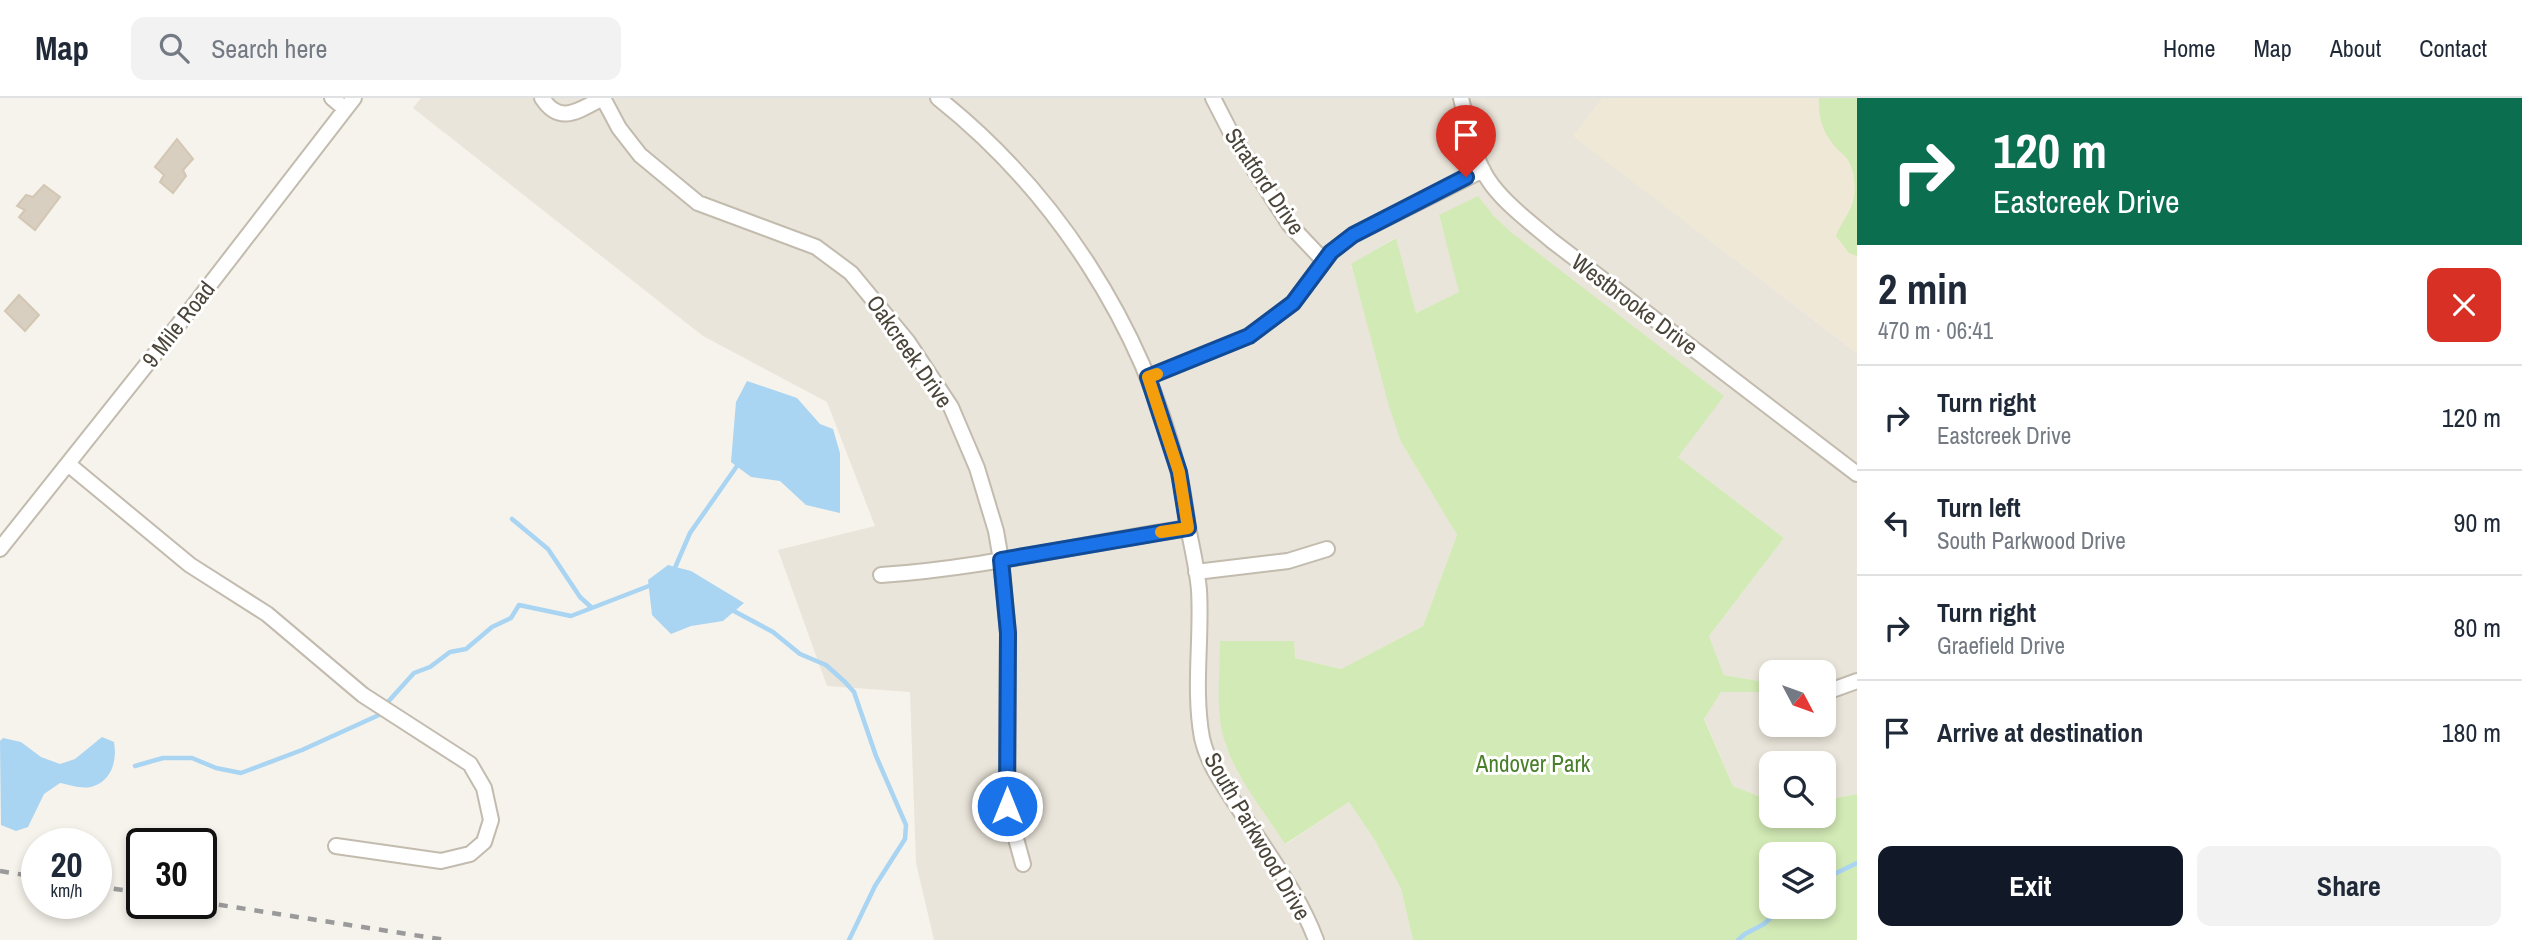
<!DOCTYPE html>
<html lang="en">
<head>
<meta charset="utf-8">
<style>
  :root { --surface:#fff; --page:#f2f2f3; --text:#1f2937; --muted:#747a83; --line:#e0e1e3; --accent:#111827 }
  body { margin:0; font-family:"Archivo Narrow",sans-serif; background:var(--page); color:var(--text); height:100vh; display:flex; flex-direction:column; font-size:26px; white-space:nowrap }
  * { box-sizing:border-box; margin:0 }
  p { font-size:23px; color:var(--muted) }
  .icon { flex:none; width:38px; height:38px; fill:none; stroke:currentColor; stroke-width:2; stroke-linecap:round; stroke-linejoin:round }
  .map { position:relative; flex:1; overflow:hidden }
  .drawer { display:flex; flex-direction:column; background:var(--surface); width:665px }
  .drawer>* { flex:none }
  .top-card { background:#0b6e4f; color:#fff; overflow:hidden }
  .needle { width:46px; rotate:131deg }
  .buttons { position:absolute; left:1759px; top:562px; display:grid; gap:14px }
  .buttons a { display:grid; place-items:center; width:77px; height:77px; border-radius:14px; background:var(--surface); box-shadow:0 4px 10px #0003; font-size:35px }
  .speed { position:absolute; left:21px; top:730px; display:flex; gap:14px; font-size:35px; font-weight:700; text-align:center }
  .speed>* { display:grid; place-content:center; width:91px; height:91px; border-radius:50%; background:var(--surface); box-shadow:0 4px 10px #0003; line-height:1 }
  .speed small { font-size:18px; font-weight:400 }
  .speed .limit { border:4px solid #111; border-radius:10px; background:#fff; color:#111 }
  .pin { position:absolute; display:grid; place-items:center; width:60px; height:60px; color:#fff; margin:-72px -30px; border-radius:50% 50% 50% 0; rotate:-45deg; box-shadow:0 0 7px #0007 }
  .pin .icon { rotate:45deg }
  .me { position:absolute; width:77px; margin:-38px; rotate:0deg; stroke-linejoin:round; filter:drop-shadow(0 0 5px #0008) }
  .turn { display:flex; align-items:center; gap:24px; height:147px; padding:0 21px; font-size:32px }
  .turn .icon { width:91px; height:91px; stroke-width:2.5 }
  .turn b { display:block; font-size:49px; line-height:60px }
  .round { display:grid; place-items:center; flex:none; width:74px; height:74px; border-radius:14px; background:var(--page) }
  .overview { display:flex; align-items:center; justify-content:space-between; height:119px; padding:0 21px }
  h1 { font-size:42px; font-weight:800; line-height:52px }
  .primary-button { display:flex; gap:14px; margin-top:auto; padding:14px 21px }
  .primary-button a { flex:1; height:80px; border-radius:14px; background:var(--accent); color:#fff; font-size:28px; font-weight:800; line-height:80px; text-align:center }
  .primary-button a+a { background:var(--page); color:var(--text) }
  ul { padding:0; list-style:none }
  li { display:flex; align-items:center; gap:21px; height:105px; padding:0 21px; border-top:2px solid var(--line) }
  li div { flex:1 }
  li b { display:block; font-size:26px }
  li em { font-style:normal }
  header { display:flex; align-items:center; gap:42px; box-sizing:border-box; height:98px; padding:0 35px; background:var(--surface); border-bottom:2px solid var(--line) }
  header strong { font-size:33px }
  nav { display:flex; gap:38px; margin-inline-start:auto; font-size:24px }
  .search { width:490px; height:63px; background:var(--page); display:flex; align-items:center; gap:18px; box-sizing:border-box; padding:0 24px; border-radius:14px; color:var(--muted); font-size:26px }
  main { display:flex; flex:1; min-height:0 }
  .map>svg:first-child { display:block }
  .residential { fill:#eae5da }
  .education { fill:#efe8d6 }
  .green { fill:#d2eab5; fill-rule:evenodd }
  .water { fill:#a9d4f2 }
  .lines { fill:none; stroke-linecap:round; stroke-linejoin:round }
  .stream { stroke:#a9d4f2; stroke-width:4.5 }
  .building { fill:#d8cfc1; stroke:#d3c7b4; stroke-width:2 }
  .minor-casing { stroke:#c2bbae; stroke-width:18 }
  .minor { stroke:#fff; stroke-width:14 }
  .rail { stroke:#9a9a9a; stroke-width:4.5; stroke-dasharray:9 9; stroke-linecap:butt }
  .route-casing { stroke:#114b97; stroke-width:18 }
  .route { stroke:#1a73e8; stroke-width:12 }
  .slow { stroke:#f59e0b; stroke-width:12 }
  .labels { text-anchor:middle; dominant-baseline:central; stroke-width:6; stroke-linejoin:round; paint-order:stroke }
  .street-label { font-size:23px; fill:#4b4439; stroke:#fff }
  .park-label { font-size:23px; fill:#4a7f2a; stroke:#fff }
</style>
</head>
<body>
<header>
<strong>Map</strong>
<div class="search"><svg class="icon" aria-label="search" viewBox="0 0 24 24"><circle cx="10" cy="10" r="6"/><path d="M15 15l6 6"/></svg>Search here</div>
<nav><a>Home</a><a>Map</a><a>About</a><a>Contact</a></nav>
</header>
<main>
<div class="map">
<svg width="1857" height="842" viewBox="0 0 1857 842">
  <rect width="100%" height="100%" fill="#f6f3ec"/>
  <path class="residential" d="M 421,0 L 1603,0 L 1574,38 L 1857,255 L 1857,696 L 1824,702 L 1824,665 L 1771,665 L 1771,703 L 1733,688 L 1704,620 L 1721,594 L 1771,594 L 1771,626 L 1824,626 L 1824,574 L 1771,574 L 1771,585 L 1724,577 L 1709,538 L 1784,440 L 1678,359 L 1512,135 L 1493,117 L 1439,118 L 1460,194 L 1416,215 L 1395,140 L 1351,167 L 1401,344 L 1457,437 L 1423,528 L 1341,571 L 1295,560 L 1293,543 L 1220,544 L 1222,632 L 1226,648 L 1239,676 L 1286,746 L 1349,704 L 1374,741 L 1401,791 L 1413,842 L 934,842 L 916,765 L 910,594 L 827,588 L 778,452 L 875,428 L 827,304 L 703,238 L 413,10 Z"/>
  <path class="education" d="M 1603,0 L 1857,0 L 1857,255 L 1573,38 Z"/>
  <path class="green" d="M 1819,0 L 1857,0 L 1857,158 L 1849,155 L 1836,138 C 1841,124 1851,115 1854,99 C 1856,88 1854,72 1848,62 C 1844,56 1837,52 1833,46 C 1822,33 1818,17 1819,0 Z
    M 1478,98 L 1493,117 L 1512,135 L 1724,298 L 1678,359 L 1784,440 L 1709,538 L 1724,577 L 1771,585 L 1771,594 L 1721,594 L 1704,621 L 1733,688 L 1771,703 L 1771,718 L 1824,718 L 1824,702 L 1857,696 L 1857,842 L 1413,842 L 1401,791 L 1374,741 L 1349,704 L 1285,746 C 1263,711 1232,676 1222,634 C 1216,606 1220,573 1220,543 L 1294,543 L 1295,560 L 1341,571 L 1423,528 L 1457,437 L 1401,344 L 1389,308 L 1351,166 L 1396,140 L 1416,215 L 1459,194 L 1439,117 ZM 1771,756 L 1824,756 L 1824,808 L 1771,808 Z"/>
  <path class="water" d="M 747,283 L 797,300 L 820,326 L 833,331 L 840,355 L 840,415 L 806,407 L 780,383 L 751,379 L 731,364 L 736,304 Z
    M 668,467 L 691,473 L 744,505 L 723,523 L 691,528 L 671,536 L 652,517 L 648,482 Z
    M 102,639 L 114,644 C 117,661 113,681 94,688 C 84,692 70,687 60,685 L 44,696 L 28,729 L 16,733 L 1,727 L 0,643 L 3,640 L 21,644 L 41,659 L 60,666 L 75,661 Z"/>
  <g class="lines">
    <path class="stream" d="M 512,421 L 548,451 L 580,499 L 591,509
      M 674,472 L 690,435 L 737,368
      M 732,512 L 773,534 L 800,556 L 826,567 L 845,584 L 854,594 L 876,658 L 906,727 L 905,741 L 875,788 L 849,842
      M 386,606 L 414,575 L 430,569 L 450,554 L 466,551 L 492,529 L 511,520 L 519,507 L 571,518 L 654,486
      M 135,668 L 163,660 L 192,660 L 216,670 L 241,675 L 302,652 L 379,617
      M 1824,781 L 1857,765
      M 1738,842 L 1745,836 L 1764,826 L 1784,808"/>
  </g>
  <path class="building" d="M 177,41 L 193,61 L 183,72 L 186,78 L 173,95 L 160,84 L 164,77 L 155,69 Z
    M 44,87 L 60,99 L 35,132 L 19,119 L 25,112 L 17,108 L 26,97 L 33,99 Z
    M 19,197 L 39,217 L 25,233 L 5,213 Z"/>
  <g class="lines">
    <g class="minor-casing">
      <path id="minor" d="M 332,0 L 345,11
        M 542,0 C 560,28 579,12 603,0
        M 603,0 L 619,30 L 640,57 L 698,105 L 816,149 L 851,175 L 908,244 L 951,309 L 977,370 L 996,433 L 1001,462 L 1008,535 L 1007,708 L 1023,766
        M 938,0 C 1055,93 1142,227 1178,372 C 1183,390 1185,410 1188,429 C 1192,450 1197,470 1199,492 C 1202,540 1193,591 1202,640 C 1208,667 1226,691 1241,714 C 1267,755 1299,796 1316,842
        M 1213,0 L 1232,37 L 1289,126 L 1323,162
        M 1461,0 C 1468,29 1473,62 1492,87 C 1508,108 1531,125 1551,142 L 1857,376
        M 1148,279 L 1249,238 L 1293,205 L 1331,154 L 1353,137 L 1483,72
        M 68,366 L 190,467 L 267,516 L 363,597 L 470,666 L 484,690 L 491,722 L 484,744 L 470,756 L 441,763 L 336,748
        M 0,451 L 198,202 L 354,0
        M 1196,474 L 1288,463 L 1327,451
        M 881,477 C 984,470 1086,445 1188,430
        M 1824,595 L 1857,583"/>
    </g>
    <use href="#minor" class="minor"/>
    <path class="rail" d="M 0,773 L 37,779
      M 96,788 L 142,795
      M 201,804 L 446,842"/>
  </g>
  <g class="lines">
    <g class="route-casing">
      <path id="route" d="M 1007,708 L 1008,535 L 1001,462 L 1188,430 L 1179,374 L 1148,279 L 1249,238 L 1293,205 L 1331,154 L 1353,137 L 1466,79"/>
    </g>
    <use href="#route" class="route"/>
    <path class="slow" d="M 1157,276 L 1148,279 L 1179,374 L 1188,430 L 1161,434"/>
  </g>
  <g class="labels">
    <g class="street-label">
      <text transform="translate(1265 83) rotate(56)">Stratford Drive</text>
      <text transform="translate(1635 206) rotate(37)">Westbrooke Drive</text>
      <text transform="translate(178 226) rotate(-52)">9 Mile Road</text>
      <text transform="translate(910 253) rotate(55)">Oakcreek Drive</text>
      <text transform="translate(1258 738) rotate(60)">South Parkwood Drive</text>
    </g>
    <g class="park-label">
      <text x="1533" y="665">Andover Park</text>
    </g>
  </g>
</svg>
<div class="buttons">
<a><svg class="needle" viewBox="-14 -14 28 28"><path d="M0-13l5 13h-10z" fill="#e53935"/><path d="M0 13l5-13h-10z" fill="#747a83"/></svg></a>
<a><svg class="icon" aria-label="search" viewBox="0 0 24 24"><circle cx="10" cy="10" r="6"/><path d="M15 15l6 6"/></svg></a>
<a><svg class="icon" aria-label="layers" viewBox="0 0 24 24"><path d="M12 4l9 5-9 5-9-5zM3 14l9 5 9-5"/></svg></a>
</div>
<div class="speed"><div>20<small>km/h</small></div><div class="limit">30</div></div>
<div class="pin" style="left:1466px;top:79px;background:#d93025"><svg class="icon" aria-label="arrive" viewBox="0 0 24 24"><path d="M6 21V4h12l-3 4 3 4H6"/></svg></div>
<svg class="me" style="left:1007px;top:708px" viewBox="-20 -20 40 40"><circle r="17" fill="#1a73e8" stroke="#fff" stroke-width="3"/><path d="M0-11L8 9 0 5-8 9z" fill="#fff"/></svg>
</div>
<section class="drawer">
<div class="top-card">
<div class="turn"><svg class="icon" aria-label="right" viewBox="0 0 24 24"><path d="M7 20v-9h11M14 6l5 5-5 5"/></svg><div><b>120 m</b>Eastcreek Drive</div></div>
</div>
<div class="overview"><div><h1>2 min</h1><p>470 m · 06:41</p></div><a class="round" style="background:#d93025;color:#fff"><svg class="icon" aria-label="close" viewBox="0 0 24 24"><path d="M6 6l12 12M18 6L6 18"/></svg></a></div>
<ul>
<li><svg class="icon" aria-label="right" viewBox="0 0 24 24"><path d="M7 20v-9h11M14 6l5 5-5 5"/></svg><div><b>Turn right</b><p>Eastcreek Drive</p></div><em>120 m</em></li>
<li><svg class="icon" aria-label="left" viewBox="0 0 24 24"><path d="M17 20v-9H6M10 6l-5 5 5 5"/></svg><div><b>Turn left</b><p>South Parkwood Drive</p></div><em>90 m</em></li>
<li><svg class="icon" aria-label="right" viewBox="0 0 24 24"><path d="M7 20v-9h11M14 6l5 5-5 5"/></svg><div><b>Turn right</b><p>Graefield Drive</p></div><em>80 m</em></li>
<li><svg class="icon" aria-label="arrive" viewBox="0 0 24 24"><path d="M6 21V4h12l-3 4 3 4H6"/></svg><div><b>Arrive at destination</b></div><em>180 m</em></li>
</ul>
<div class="primary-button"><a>Exit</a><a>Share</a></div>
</section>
</main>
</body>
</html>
